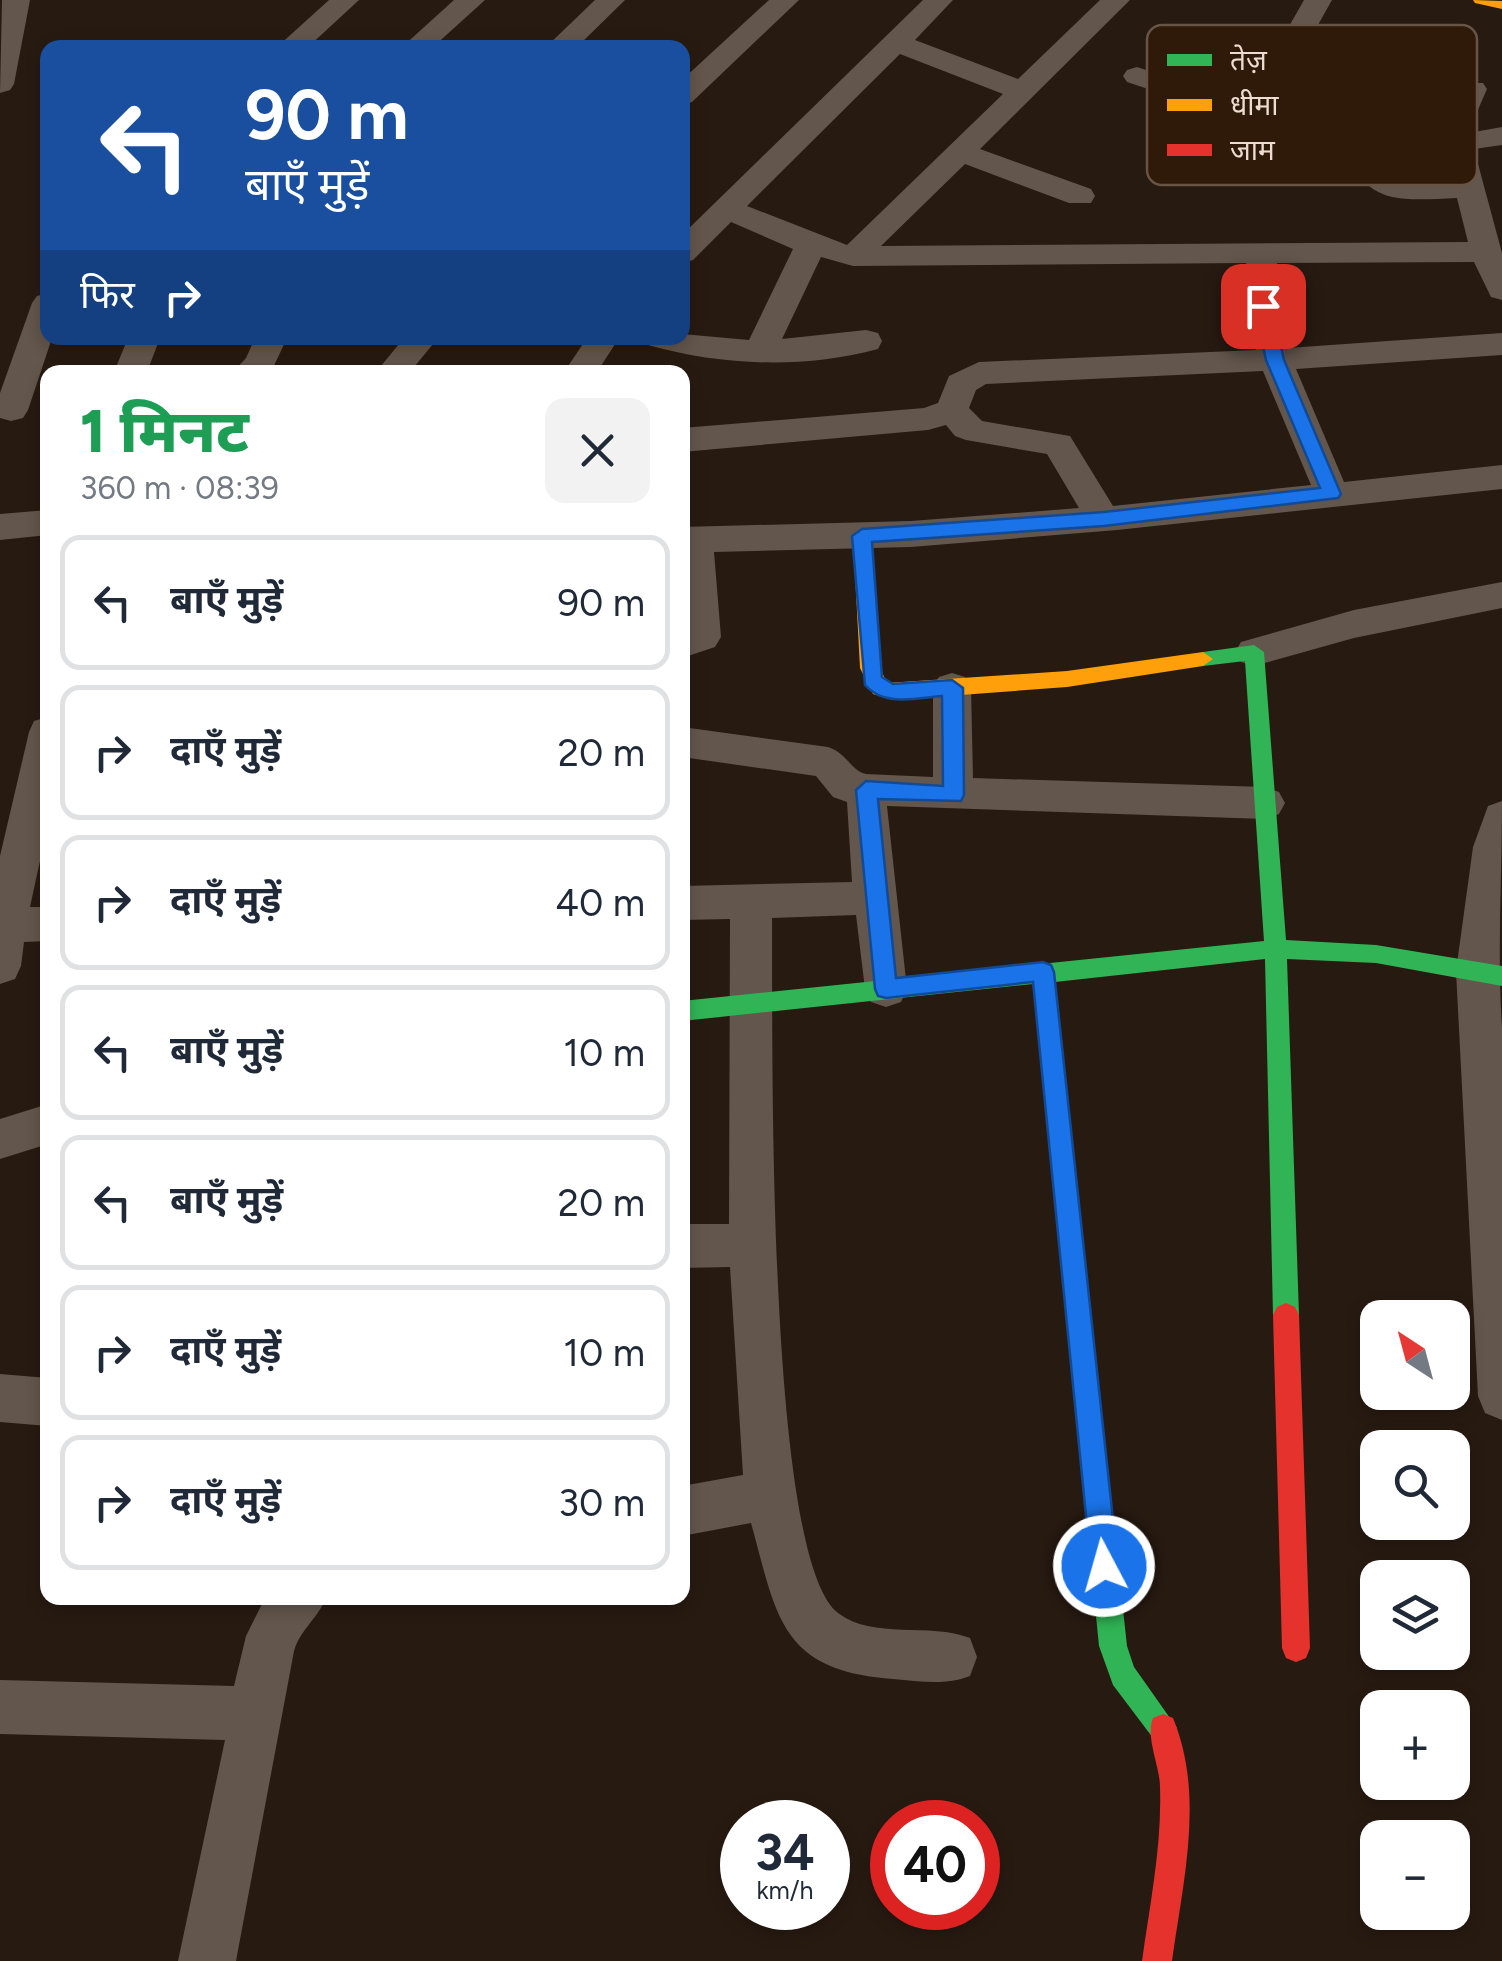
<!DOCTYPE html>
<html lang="hi">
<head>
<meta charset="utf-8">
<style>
  :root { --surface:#fff; --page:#f2f2f3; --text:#1f2937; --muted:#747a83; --line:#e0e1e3 }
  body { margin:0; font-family:Figtree,"Noto Sans Devanagari",sans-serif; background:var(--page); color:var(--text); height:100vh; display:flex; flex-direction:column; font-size:38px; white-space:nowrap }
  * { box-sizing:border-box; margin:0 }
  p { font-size:32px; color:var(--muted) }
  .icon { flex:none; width:55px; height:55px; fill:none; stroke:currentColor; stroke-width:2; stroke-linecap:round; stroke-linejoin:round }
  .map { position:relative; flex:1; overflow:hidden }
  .drawer { position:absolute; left:40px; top:365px; width:650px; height:1240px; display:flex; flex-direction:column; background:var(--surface); border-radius:20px; box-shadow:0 5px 15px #0003 }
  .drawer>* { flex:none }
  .hud { position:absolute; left:40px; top:40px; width:650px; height:305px; border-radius:20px; box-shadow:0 5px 15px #0003; background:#1a4fa0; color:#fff; overflow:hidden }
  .needle { width:65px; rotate:324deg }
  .fabs { position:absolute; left:1360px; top:1300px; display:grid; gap:20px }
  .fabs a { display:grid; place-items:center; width:110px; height:110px; border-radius:20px; background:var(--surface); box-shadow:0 5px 15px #0003; font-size:50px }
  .speed { position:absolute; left:720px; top:1800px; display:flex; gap:20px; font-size:50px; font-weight:700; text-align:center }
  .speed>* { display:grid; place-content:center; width:130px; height:130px; border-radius:50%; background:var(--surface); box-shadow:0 5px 15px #0003; line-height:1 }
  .speed small { font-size:25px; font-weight:400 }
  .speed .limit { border:15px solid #d22; background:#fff; color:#111 }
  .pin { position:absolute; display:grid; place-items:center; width:85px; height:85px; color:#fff; margin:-42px; border-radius:20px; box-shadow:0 5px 15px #0006 }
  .me { position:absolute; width:110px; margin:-55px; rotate:354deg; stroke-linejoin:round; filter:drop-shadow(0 0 8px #0008) }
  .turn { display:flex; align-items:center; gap:35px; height:210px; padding:0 40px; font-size:45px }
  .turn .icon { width:130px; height:130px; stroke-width:2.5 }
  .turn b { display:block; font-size:70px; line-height:85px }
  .then { display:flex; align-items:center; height:95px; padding:0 40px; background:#0003; gap:20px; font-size:38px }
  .round { display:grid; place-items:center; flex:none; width:105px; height:105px; border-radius:20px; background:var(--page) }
  .headline { display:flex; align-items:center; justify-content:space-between; height:170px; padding:0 40px }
  h1 { font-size:60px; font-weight:800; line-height:75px; color:#1e9e55 }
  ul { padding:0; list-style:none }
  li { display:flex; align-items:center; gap:30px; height:135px; margin:0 20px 15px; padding:0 20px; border:5px solid var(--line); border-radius:20px }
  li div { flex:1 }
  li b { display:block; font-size:38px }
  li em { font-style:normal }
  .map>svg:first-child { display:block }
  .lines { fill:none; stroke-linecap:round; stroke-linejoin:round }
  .street { fill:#63564c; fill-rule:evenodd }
  .fast { fill:#30b455; fill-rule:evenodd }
  .slow { fill:#ff9f0a; fill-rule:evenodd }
  .jam { fill:#e5322d; fill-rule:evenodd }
  .route { fill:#1a73e8; stroke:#114b97; stroke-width:2.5 }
  .key { fill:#2f1909; stroke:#685445; stroke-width:2.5 }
  .key-label { font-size:28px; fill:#ecdcd2 }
</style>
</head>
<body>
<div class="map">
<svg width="1502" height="1961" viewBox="0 0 1502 1961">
  <rect width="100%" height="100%" fill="#271a11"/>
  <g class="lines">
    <path class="street" d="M 2,0 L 30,0 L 14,84 L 10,90 L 0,93 Z
      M 329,0 L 359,0 L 307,48 L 276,48 Z
      M 454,0 L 485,0 L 432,48 L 401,48 Z
      M 595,0 L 625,0 L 576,48 L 545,48 Z
      M 769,0 L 799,0 L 692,102 L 682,105 L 682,80 Z
      M 923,0 L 953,0 L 915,40 L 1018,79 L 1100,0 L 1130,0 L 980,149 L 1091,189 L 1095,196 L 1091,203 L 1069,203 L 965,164 L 881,246 L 1468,242 L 1457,198 C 1382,202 1371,201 1331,138 C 1262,118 1195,105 1127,82 L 1123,76 L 1127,70 L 1137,67 L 1216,93 L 1251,93 L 1304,0 L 1332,0 L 1274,103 L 1351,126 C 1389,177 1385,183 1452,180 C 1443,143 1441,116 1463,83 L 1483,83 L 1487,89 L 1477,112 L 1474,132 L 1502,127 L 1502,145 L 1474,149 L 1502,253 L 1502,300 L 1491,297 L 1474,262 L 1277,263 C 1284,292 1280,319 1288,348 L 1502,333 L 1502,355 L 1296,369 L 1344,482 L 1502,465 L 1502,489 L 1117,530 L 911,547 L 714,552 L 721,637 L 715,647 L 682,658 L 682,527 L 911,521 L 1079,508 L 1047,454 L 966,440 L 955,436 L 946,425 L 928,430 L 682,452 L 682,428 L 924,408 L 938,403 L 949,376 L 979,362 L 1256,350 C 1248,320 1252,293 1246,263 L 853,266 L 821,257 L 782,339 L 866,330 L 878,333 L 882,341 L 878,349 C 803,369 722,366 648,345 L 644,338 L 682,338 L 682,334 L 749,340 L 793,249 L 731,222 L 693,260 L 682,263 L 682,235 ZM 900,54 L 1003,94 L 847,245 L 747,206 ZM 1263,371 L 1311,485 L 1113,506 L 1070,436 L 982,421 L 969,408 L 976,390 L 986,384 Z
      M 48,293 L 48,338 L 52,338 L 28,410 L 23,418 L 11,421 L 0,418 L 0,393 L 32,303 L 37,296 Z
      M 128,338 L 160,338 L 147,372 L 114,372 Z
      M 255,338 L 287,338 L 271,372 L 233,372 L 246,358 Z
      M 404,338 L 438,338 L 410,372 L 376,372 Z
      M 587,338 L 619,338 L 597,372 L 564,372 Z
      M 48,510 L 48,535 L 0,540 L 0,514 Z
      M 1502,582 L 1502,608 L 1354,638 L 1254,666 L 1241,662 L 1235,652 L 1241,642 L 1354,610 Z
      M 952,673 L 965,677 L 971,687 L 973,778 L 1265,787 L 1279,792 L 1285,803 L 1279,814 L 1265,819 L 887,806 L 907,989 L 901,1002 L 886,1007 L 871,1002 L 865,989 L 856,915 L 772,918 C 773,1027 765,1557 838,1613 C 873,1640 930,1622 970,1638 L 977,1657 L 970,1676 C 944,1686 920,1681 893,1679 C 780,1671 777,1617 751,1523 L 682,1536 L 682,1486 L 743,1475 L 730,1267 L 682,1268 L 682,1224 L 729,1224 L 730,919 L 682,920 L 682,886 L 852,882 L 847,802 L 833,797 L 816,776 L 682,757 L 682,727 L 828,747 C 847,753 851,771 866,774 L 933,777 L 933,687 L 939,677 Z
      M 48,717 L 48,824 L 30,907 L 48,907 L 48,941 L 24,942 L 21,966 L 15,979 L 0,984 L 0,856 L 29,732 L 34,721 Z
      M 1502,801 C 1502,877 1497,953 1502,1028 L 1502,1420 L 1485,1413 L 1478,1396 L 1456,971 L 1473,847 L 1488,806 Z
      M 48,1104 L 48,1144 L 0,1159 L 0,1119 Z
      M 0,1374 L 48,1378 L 48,1426 L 0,1422 Z
      M 265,1598 L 326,1598 C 318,1618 300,1630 294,1651 L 236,1961 L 178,1961 L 225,1740 L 0,1734 L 0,1680 L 234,1686 L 246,1636 Z"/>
    <path class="fast" d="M 1254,645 L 1264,652 L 1286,940 L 1376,945 L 1502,966 L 1502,986 L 1376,963 L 1287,959 L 1299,1315 L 1295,1323 L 1286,1327 L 1277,1323 L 1273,1315 L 1265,959 L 1055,982 L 1127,1646 L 1134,1667 L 1177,1728 L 1173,1738 L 1163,1742 L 1153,1738 L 1113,1685 L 1099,1646 L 1033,984 L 682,1021 L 682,1001 L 1264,941 L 1245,661 L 1203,666 L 1193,659 L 1203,652 Z"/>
    <path class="slow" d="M 1473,0 L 1502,1 L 1502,9 L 1475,3 Z
      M 862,529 L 871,536 L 880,668 L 887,683 L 1067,671 L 1203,652 L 1213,659 L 1203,666 L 1067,687 L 893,700 L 873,694 L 860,668 L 853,536 Z"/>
    <path class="jam" d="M 1286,1303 L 1295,1307 L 1299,1315 L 1310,1648 L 1306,1658 L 1296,1662 L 1286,1658 L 1282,1648 L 1273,1315 L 1277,1307 Z
      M 1163,1714 L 1173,1718 C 1205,1795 1183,1881 1172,1961 L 1142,1961 C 1150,1903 1162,1846 1160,1787 C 1160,1766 1145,1737 1153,1718 Z"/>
  </g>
  <path class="route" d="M 1263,301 L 1272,306 L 1284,360 L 1341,494 L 1338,498 L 1104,526 L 872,542 L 882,677 L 893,684 L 952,680 L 963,688 L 964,795 L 961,801 L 878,799 L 896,978 L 1043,962 L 1051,965 L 1054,972 L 1118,1566 L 1114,1576 L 1104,1580 L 1095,1576 L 1091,1566 L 1033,982 L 886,998 L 878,996 L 875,989 L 856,790 L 866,781 L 943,786 L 942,696 C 916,698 884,707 865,685 L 852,536 L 862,529 L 1104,512 L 1320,488 L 1266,360 L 1254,306 Z"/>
  <rect x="1147" y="25" width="330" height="160" rx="15" class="key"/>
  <rect x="1167" y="54" width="45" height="12" fill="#30b455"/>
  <rect x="1167" y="99" width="45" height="12" fill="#ff9f0a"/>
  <rect x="1167" y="144" width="45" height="12" fill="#e5322d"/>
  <g class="key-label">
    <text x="1230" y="70">तेज़</text>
    <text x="1230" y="115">धीमा</text>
    <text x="1230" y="160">जाम</text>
  </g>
</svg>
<div class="fabs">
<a><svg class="needle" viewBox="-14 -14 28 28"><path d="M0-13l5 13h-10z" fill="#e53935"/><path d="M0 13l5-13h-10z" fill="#747a83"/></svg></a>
<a><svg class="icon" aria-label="search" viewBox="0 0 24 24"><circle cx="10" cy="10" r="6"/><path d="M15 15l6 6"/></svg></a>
<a><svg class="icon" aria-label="layers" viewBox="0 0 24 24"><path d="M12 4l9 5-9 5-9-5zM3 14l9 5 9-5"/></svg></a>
<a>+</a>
<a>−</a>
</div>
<div class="speed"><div>34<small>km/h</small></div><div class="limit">40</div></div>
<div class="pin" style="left:1263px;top:306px;background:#d93025"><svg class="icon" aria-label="arrive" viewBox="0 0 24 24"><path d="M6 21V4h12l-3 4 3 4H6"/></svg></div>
<svg class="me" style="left:1104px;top:1566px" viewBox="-20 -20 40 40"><circle r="17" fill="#1a73e8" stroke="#fff" stroke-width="3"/><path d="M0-11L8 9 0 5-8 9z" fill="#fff"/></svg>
<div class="hud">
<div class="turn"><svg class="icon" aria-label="left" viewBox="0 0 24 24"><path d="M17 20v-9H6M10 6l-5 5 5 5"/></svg><div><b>90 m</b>बाएँ मुड़ें</div></div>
<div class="then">फिर<svg class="icon" aria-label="right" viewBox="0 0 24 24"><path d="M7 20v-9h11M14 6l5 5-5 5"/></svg></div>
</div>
<section class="drawer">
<div class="headline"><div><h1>1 मिनट</h1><p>360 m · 08:39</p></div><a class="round"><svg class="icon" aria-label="close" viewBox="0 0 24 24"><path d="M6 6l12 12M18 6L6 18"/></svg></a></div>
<ul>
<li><svg class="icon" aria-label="left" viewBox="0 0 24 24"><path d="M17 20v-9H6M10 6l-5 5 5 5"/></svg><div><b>बाएँ मुड़ें</b></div><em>90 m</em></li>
<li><svg class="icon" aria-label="right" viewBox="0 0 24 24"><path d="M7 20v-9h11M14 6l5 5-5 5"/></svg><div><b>दाएँ मुड़ें</b></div><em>20 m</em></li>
<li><svg class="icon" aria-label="right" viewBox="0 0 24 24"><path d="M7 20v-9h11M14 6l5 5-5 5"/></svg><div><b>दाएँ मुड़ें</b></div><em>40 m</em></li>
<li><svg class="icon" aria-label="left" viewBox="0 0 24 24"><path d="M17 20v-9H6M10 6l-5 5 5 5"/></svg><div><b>बाएँ मुड़ें</b></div><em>10 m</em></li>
<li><svg class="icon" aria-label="left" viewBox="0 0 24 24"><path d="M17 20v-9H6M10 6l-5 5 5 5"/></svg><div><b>बाएँ मुड़ें</b></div><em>20 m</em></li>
<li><svg class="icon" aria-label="right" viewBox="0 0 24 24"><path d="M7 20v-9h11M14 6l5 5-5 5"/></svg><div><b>दाएँ मुड़ें</b></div><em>10 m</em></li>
<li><svg class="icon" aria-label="right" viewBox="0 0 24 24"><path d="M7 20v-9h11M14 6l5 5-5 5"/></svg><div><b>दाएँ मुड़ें</b></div><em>30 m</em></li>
</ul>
</section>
</div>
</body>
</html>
